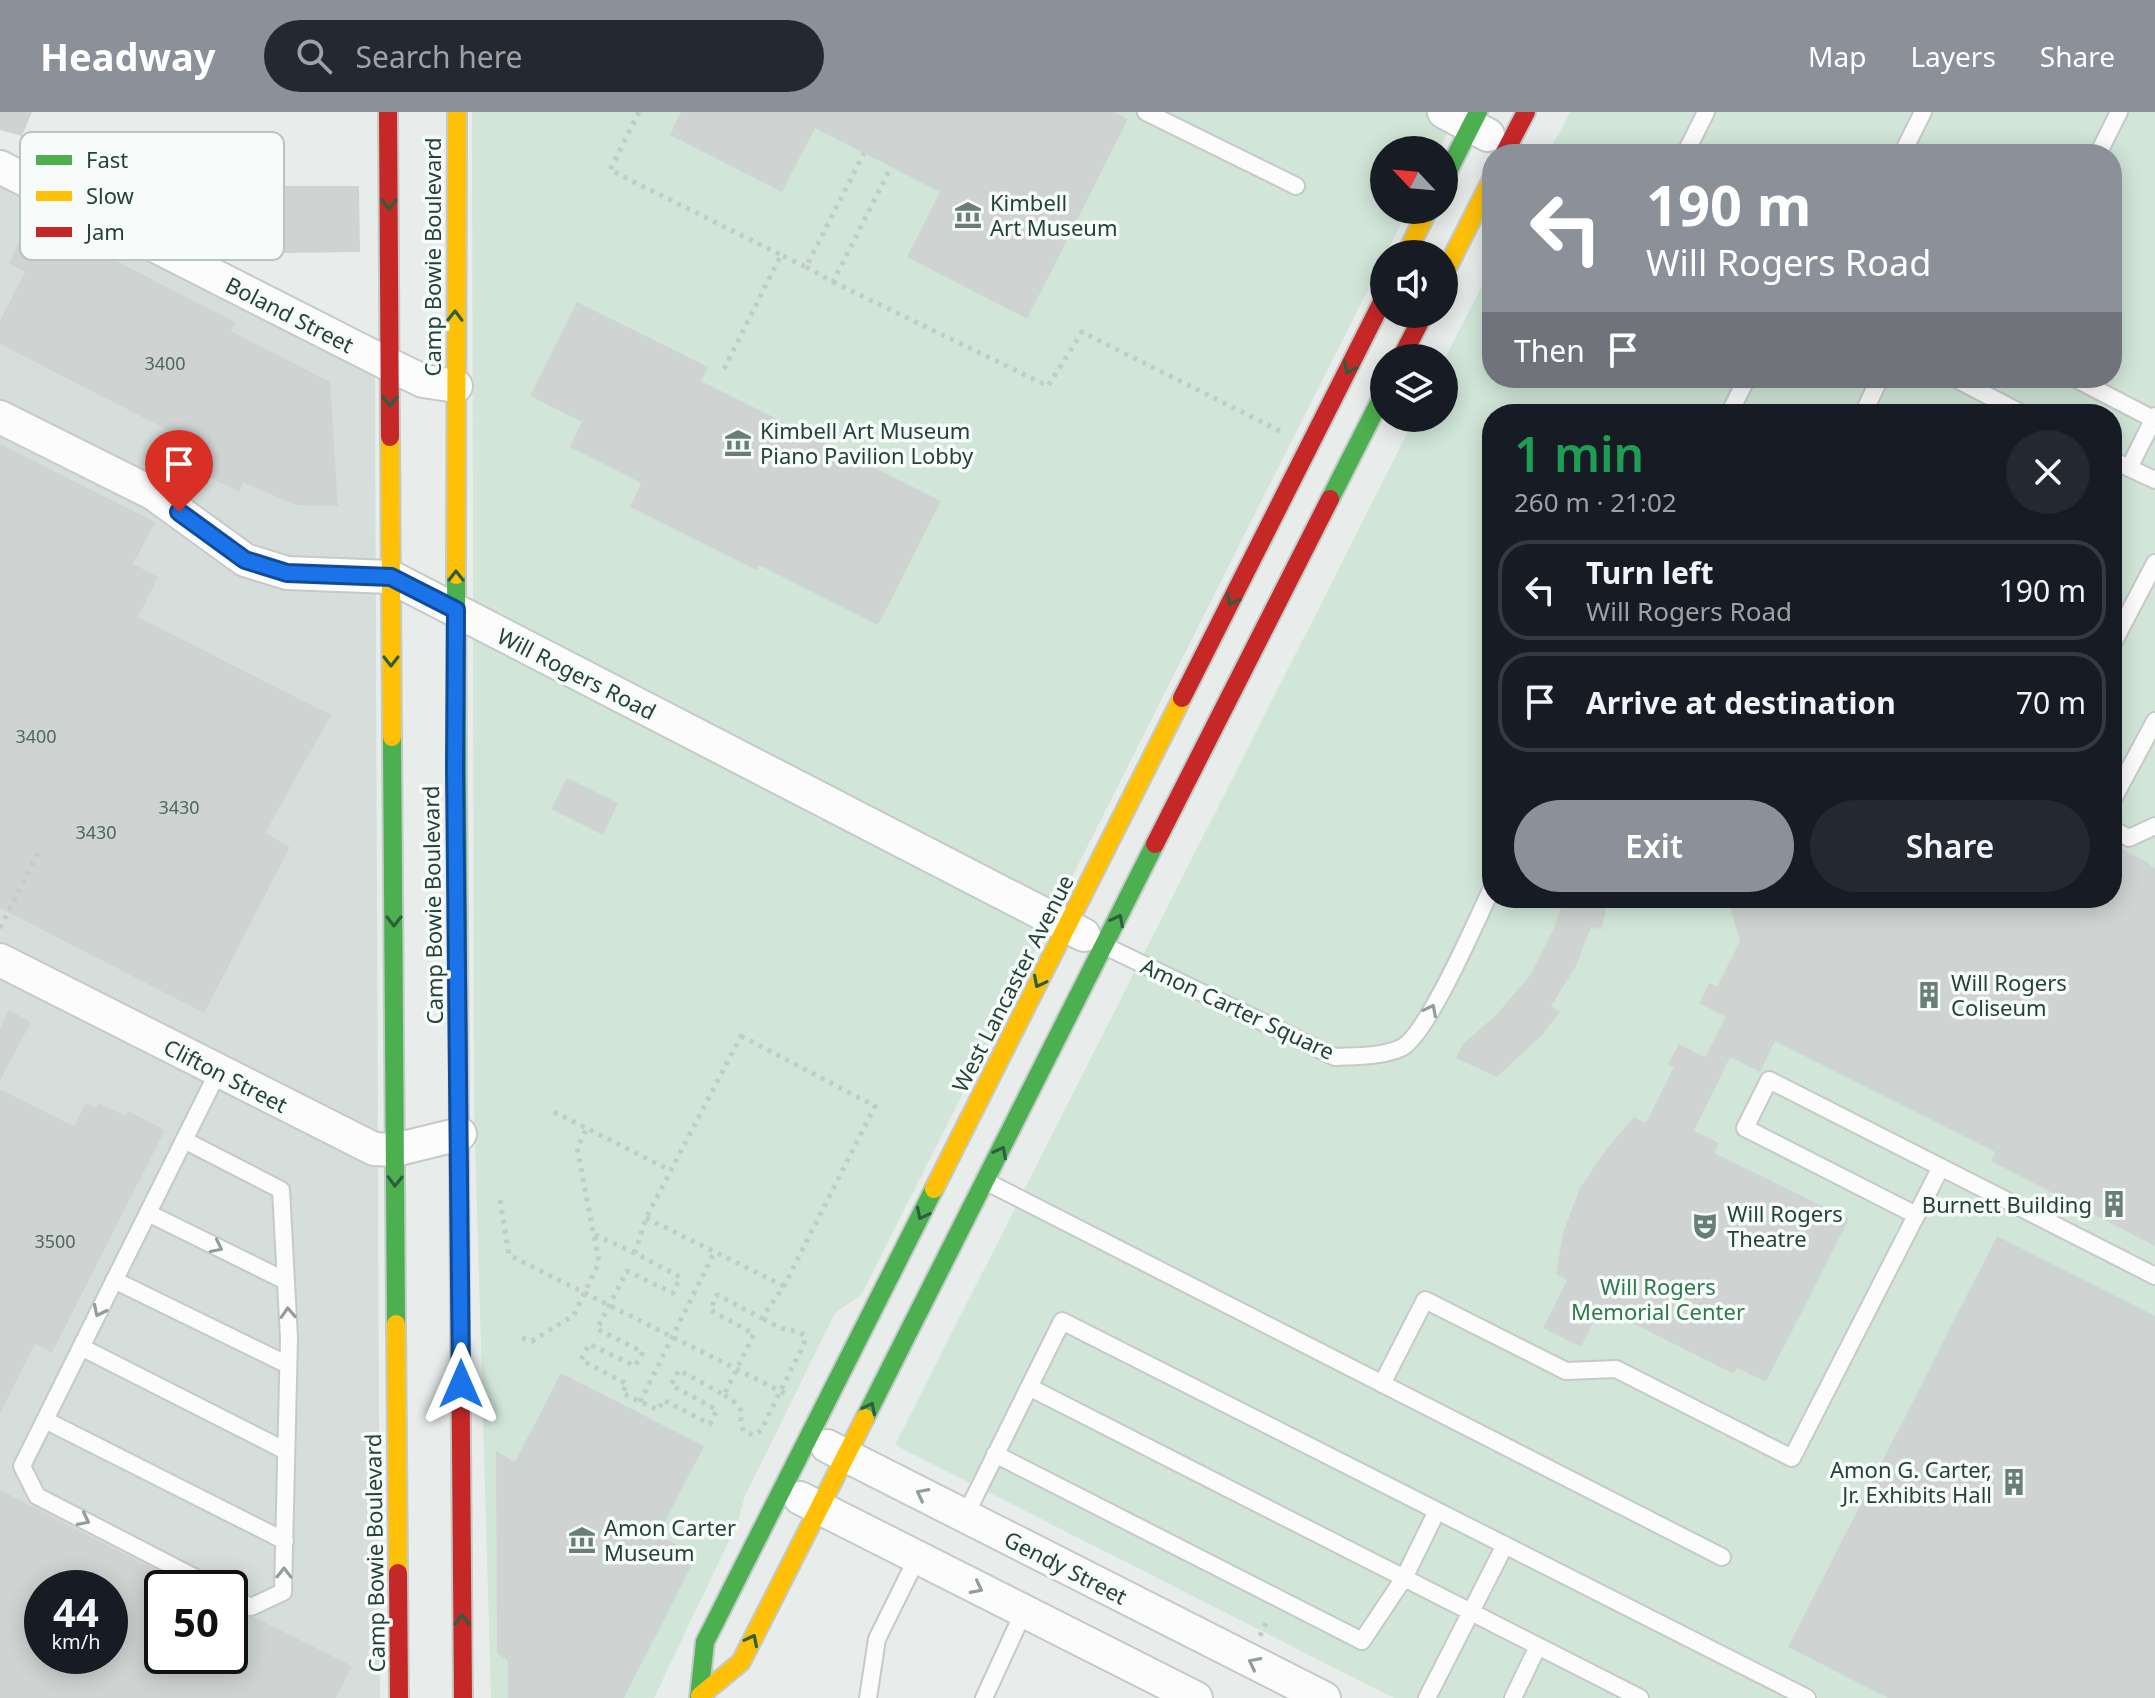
<!DOCTYPE html>
<html lang="en">
<head>
<meta charset="utf-8">
<style>
  :root { --surface:#171b24; --page:#242831; --text:#f1f3f6; --muted:#9ea1a6; --line:#363941; --accent:#8c9099 }
  body { margin:0; font-family:"Noto Sans",sans-serif; background:var(--page); color:var(--text); height:100vh; display:flex; flex-direction:column; font-size:30px; white-space:nowrap }
  * { box-sizing:border-box; margin:0 }
  p { font-size:26px; color:var(--muted) }
  .icon { flex:none; width:44px; height:44px; fill:none; stroke:currentColor; stroke-width:2; stroke-linecap:round; stroke-linejoin:round }
  .map { position:relative; flex:1; overflow:hidden }
  .side { position:absolute; left:1482px; top:292px; width:640px; height:504px; display:flex; flex-direction:column; background:var(--surface); border-radius:32px; box-shadow:0 4px 20px #0003 }
  .side>* { flex:none }
  .guide { position:absolute; left:1482px; top:32px; width:640px; height:244px; border-radius:32px; box-shadow:0 4px 20px #0003; background:#8c9099; color:#fff; overflow:hidden }
  .needle { width:52px; rotate:296deg }
  .tools { position:absolute; left:1370px; top:24px; display:grid; gap:16px }
  .tools a { display:grid; place-items:center; width:88px; height:88px; border-radius:50%; background:var(--surface); box-shadow:0 4px 20px #0003; font-size:40px }
  .speed { position:absolute; left:24px; top:1458px; display:flex; gap:16px; font-size:40px; font-weight:700; text-align:center }
  .speed>* { display:grid; place-content:center; width:104px; height:104px; border-radius:50%; background:var(--surface); box-shadow:0 4px 20px #0003; line-height:1 }
  .speed small { font-size:20px; font-weight:400 }
  .speed .limit { border:4px solid #111; border-radius:12px; background:#fff; color:#111 }
  .pin { position:absolute; display:grid; place-items:center; width:68px; height:68px; color:#fff; margin:-82px -34px; border-radius:50% 50% 50% 0; rotate:-45deg; box-shadow:0 0 8px #0007 }
  .pin .icon { rotate:45deg }
  .me { position:absolute; width:88px; margin:-44px; rotate:0deg; stroke-linejoin:round; filter:drop-shadow(0 0 6px #0008) }
  .turn { display:flex; align-items:center; gap:28px; height:168px; padding:0 32px; font-size:36px }
  .turn .icon { width:104px; height:104px; stroke-width:2.5 }
  .turn b { display:block; font-size:56px; line-height:68px }
  .then { display:flex; align-items:center; height:76px; padding:0 32px; background:#0003; gap:16px; font-size:30px }
  .round { display:grid; place-items:center; flex:none; width:84px; height:84px; border-radius:42px; background:var(--page) }
  .head { display:flex; align-items:center; justify-content:space-between; height:136px; padding:0 32px }
  h1 { font-size:48px; font-weight:600; line-height:60px; color:#1e9e55 }
  .button { display:flex; gap:16px; margin-top:auto; padding:16px 32px }
  .button a { flex:1; height:92px; border-radius:48px; background:var(--accent); color:#fff; font-size:32px; font-weight:600; line-height:92px; text-align:center }
  .button a+a { background:var(--page); color:var(--text) }
  ul { padding:0; list-style:none }
  li { display:flex; align-items:center; gap:24px; height:100px; margin:0 16px 12px; padding:0 16px; border:4px solid var(--line); border-radius:32px }
  li div { flex:1 }
  li b { display:block; font-size:30px }
  li em { font-style:normal }
  header { display:flex; align-items:center; gap:48px; box-sizing:border-box; height:112px; padding:0 40px; background:var(--accent); color:#fff }
  header strong { font-size:38px }
  nav { display:flex; gap:44px; margin-inline-start:auto; font-size:28px }
  .search { width:560px; height:72px; background:var(--page); display:flex; align-items:center; gap:20px; box-sizing:border-box; padding:0 28px; border-radius:44px; color:var(--muted); font-size:30px }
  .map>svg:first-child { display:block }
  .built { fill:#d6dedb; fill-rule:evenodd }
  .green { fill:#d1e6d8; fill-rule:evenodd }
  .building { fill:#cfd4d2; fill-rule:evenodd }
  .lines { fill:none; stroke-linecap:round; stroke-linejoin:round }
  .lane-casing { stroke:#c5cac8; stroke-width:20 }
  .street-casing { stroke:#c5cac8; stroke-width:36 }
  .fast-casing { stroke:#c3cbc8; stroke-width:22 }
  .slow-casing { stroke:#c3cbc8; stroke-width:22 }
  .jam-casing { stroke:#c3cbc8; stroke-width:22 }
  .path { stroke:#c3ccca; stroke-width:5; stroke-dasharray:4 6; stroke-linecap:butt }
  .lane { stroke:#fcfcfc; stroke-width:16 }
  .street { stroke:#fcfcfc; stroke-width:32 }
  .fast { stroke:#4caf50; stroke-width:18 }
  .slow { stroke:#ffc107; stroke-width:18 }
  .jam { stroke:#c62828; stroke-width:18 }
  .oneway { stroke:#2e5d40 }
  .oneway2 { stroke:#909f9b }
  .route-casing { stroke:#114b97; stroke-width:20 }
  .route { stroke:#1a73e8; stroke-width:14 }
  .labels { text-anchor:middle; dominant-baseline:central; stroke-width:7; stroke-linejoin:round; paint-order:stroke }
  .number-label { font-size:18px; fill:#506761 }
  .poi-label { font-size:22px; fill:#24423a; stroke:#f7fbf9; text-anchor:start }
  .street-label { font-size:22px; fill:#24423a; stroke:#f7fbf9 }
  .park-label { font-size:22px; fill:#2d7a4b; stroke:#f7fbf9 }
  .key { fill:#f7fbf9; stroke:#b8c4c0; stroke-width:2 }
  .key-label { font-size:22px; fill:#24423a }
</style>
</head>
<body>
<header>
<strong>Headway</strong>
<div class="search"><svg class="icon" aria-label="search" viewBox="0 0 24 24"><circle cx="10" cy="10" r="6"/><path d="M15 15l6 6"/></svg>Search here</div>
<nav><a>Map</a><a>Layers</a><a>Share</a></nav>
</header>
<div class="map">
<svg width="2155" height="1586" viewBox="0 0 2155 1586">
  <rect width="100%" height="100%" fill="#e8edeb"/>
  <path class="built" d="M 0,73 L 375,259 L 380,1586 L 0,1586 ZM 42,1476 L 110,1476 L 110,1544 L 42,1544 ZM 162,1476 L 230,1476 L 230,1544 L 162,1544 Z"/>
  <path class="green" d="M 472,0 L 1458,0 L 1439,38 L 1384,38 L 1384,98 L 1408,98 L 862,1182 L 835,1201 L 745,1384 L 738,1410 L 654,1586 L 491,1586 L 474,992 Z
    M 1570,0 L 2155,0 L 2155,1586 L 1394,1586 L 895,1333 L 1415,306 L 1444,306 L 1444,248 L 1492,154 L 1492,266 L 2112,266 L 2112,42 L 1548,42 ZM 1492,302 L 2112,302 L 2112,786 L 1492,786 Z"/>
  <path class="building" d="M 0,0 L 32,0 L 22,24 L 0,18 Z
    M 681,0 L 1114,0 L 1128,7 L 1027,207 L 907,145 L 940,80 L 815,16 L 782,80 L 670,23 Z
    M 278,68 L 278,74 L 359,74 L 360,140 L 283,141 L 283,133 L 248,134 L 233,125 L 233,99 L 228,99 L 227,69 Z
    M 29,111 L 45,119 L 48,114 L 235,210 L 231,219 L 330,270 L 338,394 L 295,393 L 243,370 L 239,380 L 176,348 L 187,328 L 0,232 L 0,209 L 25,160 L 9,151 Z
    M 577,190 L 708,255 L 701,269 L 941,389 L 878,513 L 759,453 L 756,458 L 630,395 L 641,371 L 570,335 L 582,310 L 530,284 Z
    M 0,332 L 155,410 L 133,452 L 158,465 L 138,505 L 331,603 L 265,721 L 290,735 L 204,901 L 0,796 Z
    M 567,666 L 618,691 L 603,723 L 551,697 Z
    M 2112,732 L 2147,750 L 2155,757 L 2155,1134 L 1991,1049 L 1995,1040 L 1775,929 L 1760,960 L 1730,945 L 1694,1019 L 1719,1031 L 1714,1041 L 1849,1107 L 1766,1270 L 1737,1256 L 1734,1262 L 1601,1195 L 1581,1235 L 1543,1216 L 1567,1168 L 1556,1162 L 1563,1121 L 1580,1076 L 1607,1036 L 1634,1005 L 1646,1011 L 1674,955 L 1668,952 L 1679,932 L 1705,945 L 1726,905 L 1699,891 L 1710,871 L 1717,875 L 1740,829 L 1731,798 L 1737,786 L 2112,786 Z
    M 1564,786 L 1609,786 L 1601,817 L 1591,815 L 1575,856 L 1551,894 L 1560,900 L 1541,924 L 1497,965 L 1456,946 L 1463,932 L 1497,902 L 1531,862 L 1554,816 Z
    M 9,898 L 31,910 L 0,969 L 0,916 Z
    M 0,977 L 74,1014 L 86,991 L 96,996 L 99,991 L 125,1004 L 128,999 L 165,1018 L 52,1241 L 35,1232 L 0,1301 Z
    M 1997,1124 L 2155,1204 L 2155,1586 L 1888,1586 L 1788,1535 Z
    M 561,1261 L 704,1334 L 658,1423 L 697,1443 L 624,1586 L 508,1586 L 508,1549 L 497,1541 L 496,1339 L 515,1350 Z
    M 0,1378 L 162,1461 L 162,1544 L 230,1544 L 230,1496 L 247,1505 L 254,1505 L 352,1554 L 336,1586 L 0,1586 ZM 42,1476 L 110,1476 L 110,1544 L 42,1544 Z"/>
  <g class="lines">
    <g class="lane-casing">
      <path id="lane" d="M 1146,0 L 1296,74
        M 1685,42 L 1706,0
        M 1902,42 L 1923,0
        M 2098,42 L 2119,0
        M 1954,266 L 2023,302
        M 2074,266 L 2153,307
        M 1729,302 L 1747,266
        M 1863,302 L 1880,266
        M 2112,348 L 2155,368
        M 2129,356 L 2155,304
        M 2112,533 L 2155,451
        M 2112,689 L 2155,609
        M 2112,717 L 2129,726 L 2155,714
        M 1107,835 L 1335,945 C 1357,944 1380,945 1401,936 C 1427,924 1477,807 1492,776
        M 184,1028 L 281,1078 L 289,1226 L 283,1480 L 251,1495 L 230,1484
        M 985,1069 L 1722,1445
        M 148,1101 L 286,1169
        M 1916,1103 L 1745,1016 L 1769,968 L 2155,1164
        M 114,1168 L 288,1253
        M 81,1235 L 286,1339
        M 1382,1272 L 1425,1188 L 1566,1259 L 1616,1257 L 1792,1346 L 1941,1055
        M 1029,1275 L 1640,1586
        M 45,1308 L 285,1429
        M 995,1342 L 1362,1529 L 1404,1466 L 1437,1399
        M 965,1404 L 1062,1209 L 1807,1586
        M 215,1476 L 37,1384 L 22,1354 L 218,960
        M 868,1586 L 877,1527 L 917,1446
        M 984,1586 L 1024,1499
        M 1427,1586 L 1505,1433
        M 1513,1586 L 1538,1534"/>
    </g>
    <g class="street-casing">
      <path id="street" d="M 1444,0 L 1488,23
        M 0,55 L 390,253 L 423,269 L 456,274
        M 0,305 L 154,382 L 245,448 L 287,461 L 391,465 L 1084,823
        M 0,848 L 374,1037 L 395,1038 L 460,1022
        M 827,1334 L 1324,1586
        M 800,1386 L 1196,1586"/>
    </g>
    <g class="fast-casing">
      <path id="fast" d="M 1444,67 L 1478,0
        M 1330,387 L 1384,281
        M 456,463 L 460,1205
        M 392,625 L 396,1212
        M 865,1306 L 1155,732
        M 699,1586 L 705,1530 L 934,1077"/>
    </g>
    <g class="slow-casing">
      <path id="slow" d="M 1406,142 L 1428,98
        M 1444,162 L 1492,67
        M 390,325 L 392,625
        M 456,463 L 457,0
        M 934,1077 L 1182,586
        M 396,1212 L 398,1461
        M 700,1584 L 741,1550 L 865,1306"/>
    </g>
    <g class="jam-casing">
      <path id="jam" d="M 388,0 L 390,325
        M 1504,42 L 1526,0
        M 1401,246 L 1424,202
        M 1182,586 L 1384,186
        M 1155,732 L 1330,387
        M 460,1205 L 463,1586
        M 398,1461 L 399,1586"/>
    </g>
    <path class="path" d="M 639,0 L 610,58 L 781,143
      M 806,155 L 833,170 L 891,55
      M 833,170 L 1048,274 L 1082,220 L 1280,319
      M 724,257 L 781,143 L 806,155 L 864,41
      M 0,816 L 39,739
      M 741,924 L 875,994 L 784,1174 L 762,1206 L 717,1183 L 710,1198 L 754,1222 L 724,1283 L 679,1258 L 671,1273 L 717,1298 L 710,1312 L 663,1288 L 658,1298 L 622,1281 L 627,1272 L 581,1248 L 589,1232 L 635,1254 L 643,1240 L 597,1217 L 627,1159 L 673,1181 L 680,1165 L 635,1141 L 646,1106 Z
      M 554,1000 L 670,1058
      M 500,1088 L 509,1143 L 788,1283
      M 646,1106 L 784,1174
      M 595,1123 L 635,1141
      M 522,1226 L 532,1229 L 574,1203 L 599,1150 L 577,1036 L 587,1016
      M 724,1283 C 751,1300 735,1299 744,1320 L 755,1323 L 761,1318 L 804,1232 L 805,1224 L 799,1220 L 780,1216 L 762,1206
      M 640,1290 L 714,1141
      M 1260,1524 L 1266,1511"/>
    <use href="#lane" class="lane"/>
    <use href="#street" class="street"/>
    <use href="#fast" class="fast"/>
    <use href="#slow" class="slow"/>
    <use href="#jam" class="jam"/>
  </g>
  <defs><path id="oneway-chevron" d="M-2-3.5L2.5 0L-2 3.5" fill="none" stroke-width="1.6" stroke-linecap="round" stroke-linejoin="round" transform="scale(2)"/></defs>
  <g class="oneway">
    <use href="#oneway-chevron" transform="translate(389 92) rotate(90)"/>
    <use href="#oneway-chevron" transform="translate(455 204) rotate(-89)"/>
    <use href="#oneway-chevron" transform="translate(1349 256) rotate(117)"/>
    <use href="#oneway-chevron" transform="translate(390 289) rotate(90)"/>
    <use href="#oneway-chevron" transform="translate(456 464) rotate(-90)"/>
    <use href="#oneway-chevron" transform="translate(1232 488) rotate(117)"/>
    <use href="#oneway-chevron" transform="translate(391 549) rotate(90)"/>
    <use href="#oneway-chevron" transform="translate(1118 808) rotate(-63)"/>
    <use href="#oneway-chevron" transform="translate(394 809) rotate(90)"/>
    <use href="#oneway-chevron" transform="translate(1039 870) rotate(117)"/>
    <use href="#oneway-chevron" transform="translate(1001 1040) rotate(-63)"/>
    <use href="#oneway-chevron" transform="translate(395 1069) rotate(91)"/>
    <use href="#oneway-chevron" transform="translate(922 1102) rotate(117)"/>
    <use href="#oneway-chevron" transform="translate(870 1296) rotate(-63)"/>
    <use href="#oneway-chevron" transform="translate(462 1508) rotate(-90)"/>
    <use href="#oneway-chevron" transform="translate(752 1528) rotate(-63)"/>
  </g>
  <g class="oneway2">
    <use href="#oneway-chevron" transform="translate(1431 898) rotate(-63)"/>
    <use href="#oneway-chevron" transform="translate(217 1135) rotate(26)"/>
    <use href="#oneway-chevron" transform="translate(99 1199) rotate(116)"/>
    <use href="#oneway-chevron" transform="translate(288 1201) rotate(-93)"/>
    <use href="#oneway-chevron" transform="translate(922 1382) rotate(-153)"/>
    <use href="#oneway-chevron" transform="translate(84 1408) rotate(27)"/>
    <use href="#oneway-chevron" transform="translate(284 1461) rotate(-89)"/>
    <use href="#oneway-chevron" transform="translate(977 1476) rotate(27)"/>
    <use href="#oneway-chevron" transform="translate(1254 1551) rotate(-153)"/>
  </g>
  <g class="lines">
    <g class="route-casing">
      <path id="route" d="M 179,400 L 245,448 L 287,461 L 391,465 L 456,498 L 455,657 L 461,1272"/>
    </g>
    <use href="#route" class="route"/>
  </g>
  <defs>
    <g id="museum-bare" transform="scale(2.16)"><path d="M0-6L6-3V-2H-6V-3ZM-5-1h2V3h-2ZM-1-1h2V3h-2ZM3-1h2V3H3ZM-6 4H6V6H-6Z" fill="#697e78" stroke="#f7fbf9" stroke-width="2.5" paint-order="stroke"/></g>
    <g id="building-bare" transform="scale(2.16)"><path d="M-4-6H4V6H1V3H-1V6H-4ZM-2.5-4.3h1.7v1.8h-1.7ZM.8-4.3h1.7v1.8H.8ZM-2.5-1h1.7V.8h-1.7ZM.8-1h1.7V.8H.8Z" fill="#697e78" stroke="#f7fbf9" stroke-width="2.5" paint-order="stroke"/></g>
    <g id="theatre-bare" transform="scale(2.16)"><path d="M-5-5.5Q0-4 5-5.5V0Q5 5 0 6Q-5 5-5 0ZM-3.3-2.5H-1v1.5H-3.3ZM1-2.5H3.3v1.5H1ZM-2.8 1Q0 5.5 2.8 1Z" fill="#697e78" stroke="#f7fbf9" stroke-width="2.5" paint-order="stroke"/></g>
  </defs>
  <g fill-rule="evenodd">
    <use href="#museum-bare" x="968" y="103"/>
    <use href="#museum-bare" x="738" y="331"/>
    <use href="#building-bare" x="1929" y="883"/>
    <use href="#building-bare" x="2114" y="1092"/>
    <use href="#theatre-bare" x="1705" y="1114"/>
    <use href="#building-bare" x="2014" y="1370"/>
    <use href="#museum-bare" x="582" y="1428"/>
  </g>
  <g class="labels">
    <g class="number-label">
      <text x="165" y="251">3400</text>
      <text x="36" y="624">3400</text>
      <text x="179" y="695">3430</text>
      <text x="96" y="720">3430</text>
      <text x="55" y="1129">3500</text>
    </g>
    <g class="poi-label">
      <text x="990" y="90">Kimbell<tspan x="990" dy="25">Art Museum</tspan></text>
      <text x="760" y="318">Kimbell Art Museum<tspan x="760" dy="25">Piano Pavilion Lobby</tspan></text>
      <text x="1951" y="870">Will Rogers<tspan x="1951" dy="25">Coliseum</tspan></text>
      <text x="2092" y="1092" text-anchor="end">Burnett Building</text>
      <text x="1727" y="1101">Will Rogers<tspan x="1727" dy="25">Theatre</tspan></text>
      <text x="1992" y="1357" text-anchor="end">Amon G. Carter,<tspan x="1992" dy="25">Jr. Exhibits Hall</tspan></text>
      <text x="604" y="1415">Amon Carter<tspan x="604" dy="25">Museum</tspan></text>
    </g>
    <g class="street-label">
      <text transform="translate(432 145) rotate(-90)">Camp Bowie Boulevard</text>
      <text transform="translate(290 202) rotate(27)">Boland Street</text>
      <text transform="translate(577 561) rotate(27)">Will Rogers Road</text>
      <text transform="translate(432 793) rotate(-91)">Camp Bowie Boulevard</text>
      <text transform="translate(1012 871) rotate(-63)">West Lancaster Avenue</text>
      <text transform="translate(1238 896) rotate(25)">Amon Carter Square</text>
      <text transform="translate(226 963) rotate(27)">Clifton Street</text>
      <text transform="translate(374 1441) rotate(-91)">Camp Bowie Boulevard</text>
      <text transform="translate(1066 1455) rotate(27)">Gendy Street</text>
    </g>
    <g class="park-label">
      <text x="1658" y="1174">Will Rogers<tspan x="1658" dy="25">Memorial Center</tspan></text>
    </g>
  </g>
  <rect x="20" y="20" width="264" height="128" rx="12" class="key"/>
  <rect x="36" y="43" width="36" height="10" fill="#4caf50"/>
  <rect x="36" y="79" width="36" height="10" fill="#ffc107"/>
  <rect x="36" y="115" width="36" height="10" fill="#c62828"/>
  <g class="key-label">
    <text x="86" y="56">Fast</text>
    <text x="86" y="92">Slow</text>
    <text x="86" y="128">Jam</text>
  </g>
</svg>
<div class="tools">
<a><svg class="needle" viewBox="-14 -14 28 28"><path d="M0-13l5 13h-10z" fill="#e53935"/><path d="M0 13l5-13h-10z" fill="#9ea1a6"/></svg></a>
<a><svg class="icon" aria-label="sound" viewBox="0 0 24 24"><path d="M4 9h4l5-4v14l-5-4H4zM17 9q2 3 0 6"/></svg></a>
<a><svg class="icon" aria-label="layers" viewBox="0 0 24 24"><path d="M12 4l9 5-9 5-9-5zM3 14l9 5 9-5"/></svg></a>
</div>
<div class="speed"><div>44<small>km/h</small></div><div class="limit">50</div></div>
<div class="pin" style="left:179px;top:400px;background:#d93025"><svg class="icon" aria-label="arrive" viewBox="0 0 24 24"><path d="M6 21V4h12l-3 4 3 4H6"/></svg></div>
<svg class="me" style="left:461px;top:1272px" viewBox="-20 -20 40 40"><path d="M0-17L14 15 0 8-14 15z" fill="#1a73e8" stroke="#fff" stroke-width="4"/></svg>
<div class="guide">
<div class="turn"><svg class="icon" aria-label="left" viewBox="0 0 24 24"><path d="M17 20v-9H6M10 6l-5 5 5 5"/></svg><div><b>190 m</b>Will Rogers Road</div></div>
<div class="then">Then<svg class="icon" aria-label="arrive" viewBox="0 0 24 24"><path d="M6 21V4h12l-3 4 3 4H6"/></svg></div>
</div>
<section class="side">
<div class="head"><div><h1>1 min</h1><p>260 m · 21:02</p></div><a class="round"><svg class="icon" aria-label="close" viewBox="0 0 24 24"><path d="M6 6l12 12M18 6L6 18"/></svg></a></div>
<ul>
<li><svg class="icon" aria-label="left" viewBox="0 0 24 24"><path d="M17 20v-9H6M10 6l-5 5 5 5"/></svg><div><b>Turn left</b><p>Will Rogers Road</p></div><em>190 m</em></li>
<li><svg class="icon" aria-label="arrive" viewBox="0 0 24 24"><path d="M6 21V4h12l-3 4 3 4H6"/></svg><div><b>Arrive at destination</b></div><em>70 m</em></li>
</ul>
<div class="button"><a>Exit</a><a>Share</a></div>
</section>
</div>
</body>
</html>
